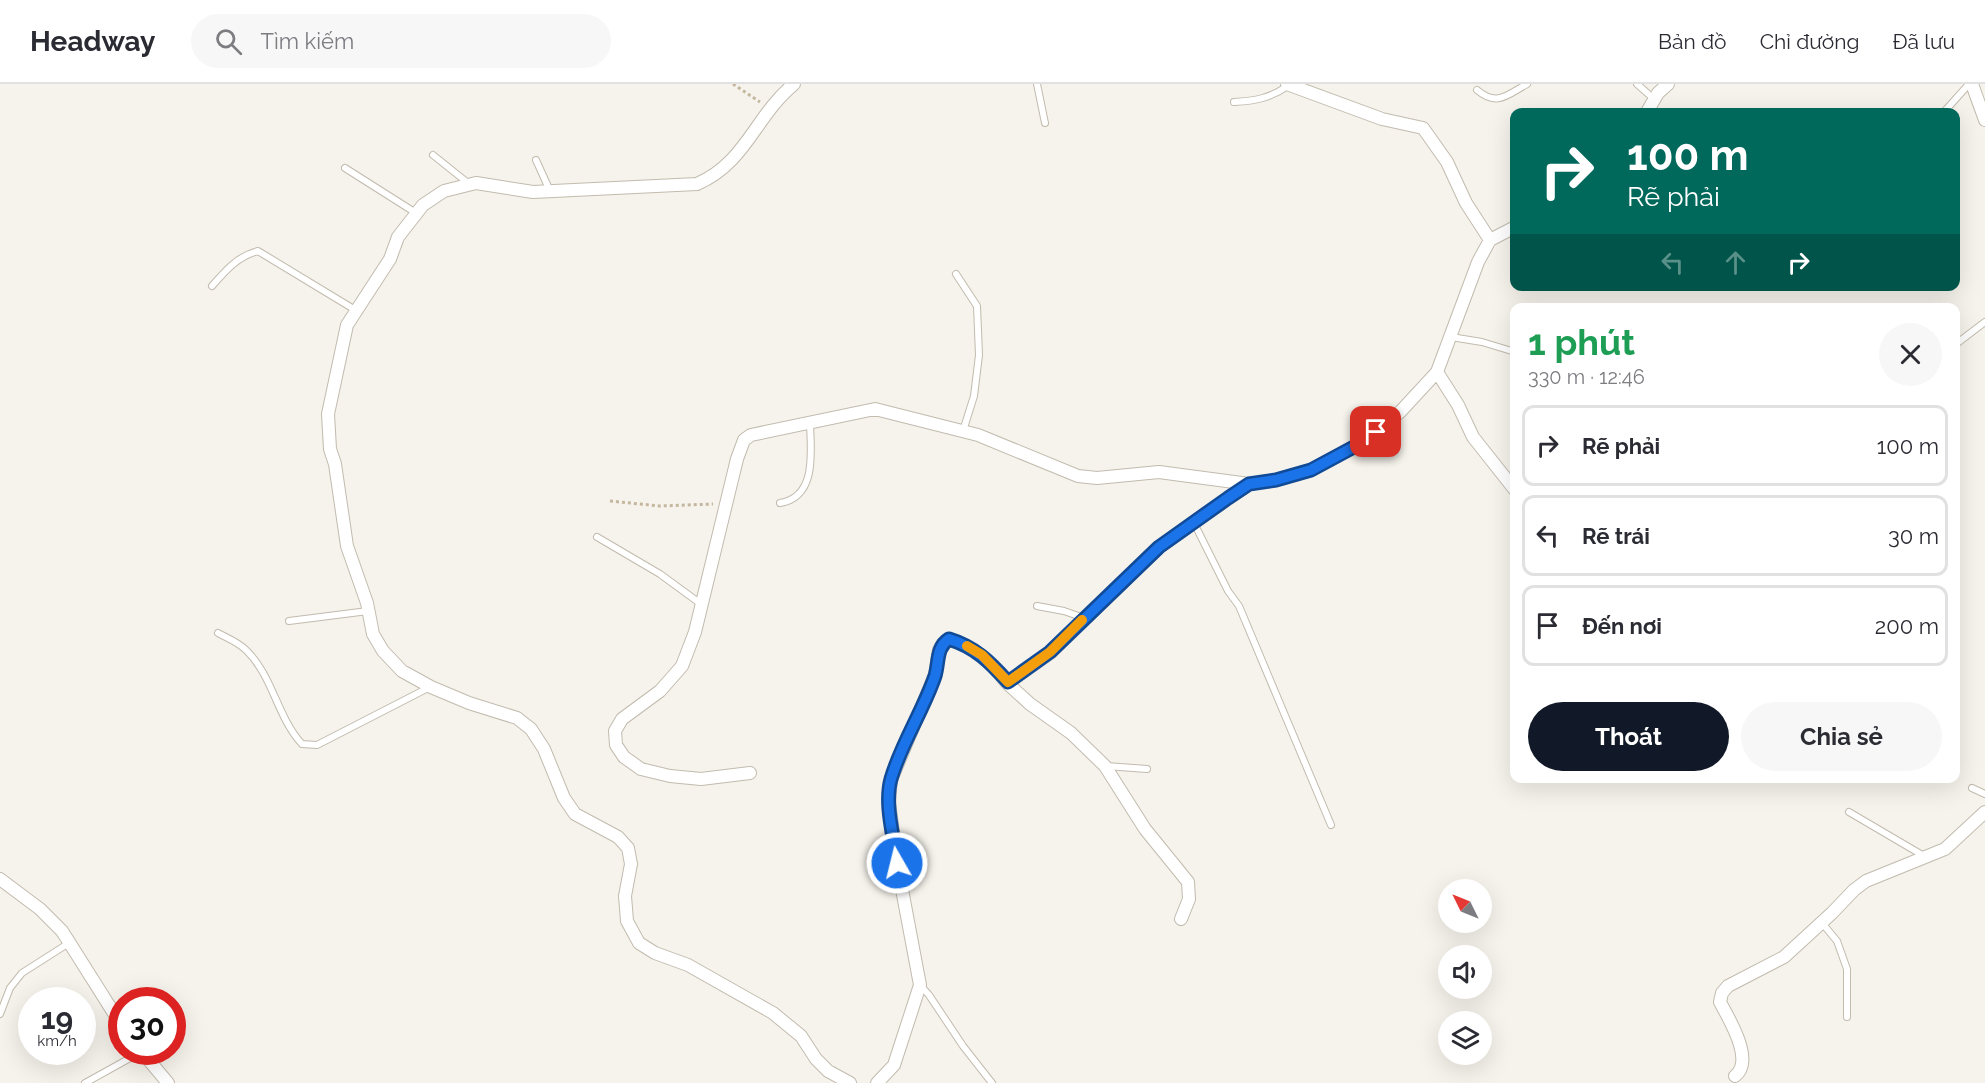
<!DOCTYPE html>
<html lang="vi">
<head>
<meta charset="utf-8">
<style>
  :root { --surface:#fff; --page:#f7f7f7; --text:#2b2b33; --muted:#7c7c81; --line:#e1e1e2; --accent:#111827 }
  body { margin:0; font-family:Raleway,sans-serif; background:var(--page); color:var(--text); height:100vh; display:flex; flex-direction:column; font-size:22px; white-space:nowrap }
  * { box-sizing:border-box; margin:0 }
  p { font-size:20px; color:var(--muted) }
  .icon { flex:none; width:33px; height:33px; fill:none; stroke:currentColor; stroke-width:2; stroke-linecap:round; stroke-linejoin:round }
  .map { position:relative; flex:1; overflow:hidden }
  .side { position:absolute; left:1510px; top:219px; width:450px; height:480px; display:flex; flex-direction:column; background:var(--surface); border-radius:12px; box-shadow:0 6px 24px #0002 }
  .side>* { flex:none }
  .banner { position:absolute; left:1510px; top:24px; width:450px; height:183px; border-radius:12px; box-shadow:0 6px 24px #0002; background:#00695c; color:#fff; overflow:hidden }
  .needle { width:39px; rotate:313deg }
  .tools { position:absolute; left:1438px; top:795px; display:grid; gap:12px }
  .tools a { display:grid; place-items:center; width:54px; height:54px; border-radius:50%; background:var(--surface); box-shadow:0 6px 24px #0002; font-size:30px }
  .speed { position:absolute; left:18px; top:903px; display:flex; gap:12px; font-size:30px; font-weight:700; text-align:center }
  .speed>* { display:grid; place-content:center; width:78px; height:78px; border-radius:50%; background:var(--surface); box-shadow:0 6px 24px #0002; line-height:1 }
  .speed small { font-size:15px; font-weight:400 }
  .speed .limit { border:9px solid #d22; background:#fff; color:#111 }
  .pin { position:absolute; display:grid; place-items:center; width:51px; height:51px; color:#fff; margin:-26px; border-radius:12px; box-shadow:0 3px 9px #0006 }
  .me { position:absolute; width:66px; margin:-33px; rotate:352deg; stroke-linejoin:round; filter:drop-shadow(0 0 4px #0008) }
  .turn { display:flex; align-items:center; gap:21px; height:126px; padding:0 18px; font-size:27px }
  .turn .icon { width:78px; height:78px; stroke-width:2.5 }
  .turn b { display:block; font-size:42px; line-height:51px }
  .lanes { display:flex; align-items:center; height:57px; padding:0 18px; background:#0003; justify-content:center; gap:30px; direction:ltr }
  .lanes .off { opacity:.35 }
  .round { display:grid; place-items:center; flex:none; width:63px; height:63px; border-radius:32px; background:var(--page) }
  .headline { display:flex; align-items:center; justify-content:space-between; height:102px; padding:0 18px }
  h1 { font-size:36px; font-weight:700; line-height:45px; color:#1e9e55 }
  .action { display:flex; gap:12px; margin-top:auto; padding:12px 18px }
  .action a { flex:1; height:69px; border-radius:36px; background:var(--accent); color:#fff; font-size:24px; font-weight:700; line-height:69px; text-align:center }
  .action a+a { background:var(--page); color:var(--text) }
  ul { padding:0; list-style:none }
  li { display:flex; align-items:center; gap:18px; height:81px; margin:0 12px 9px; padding:0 6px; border:3px solid var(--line); border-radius:12px }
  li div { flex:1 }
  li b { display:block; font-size:22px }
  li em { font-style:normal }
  header { display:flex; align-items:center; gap:36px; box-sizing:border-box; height:84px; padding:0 30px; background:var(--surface); border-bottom:2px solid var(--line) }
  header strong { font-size:28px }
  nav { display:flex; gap:33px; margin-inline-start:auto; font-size:21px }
  .search { width:420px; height:54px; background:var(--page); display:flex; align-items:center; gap:15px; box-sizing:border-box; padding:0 21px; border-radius:33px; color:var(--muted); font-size:22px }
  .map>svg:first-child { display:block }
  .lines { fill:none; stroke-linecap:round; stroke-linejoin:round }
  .lane-casing { stroke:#c2bbae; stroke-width:8 }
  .street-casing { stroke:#c2bbae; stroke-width:14 }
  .path { stroke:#c4b79f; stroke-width:3; stroke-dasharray:3 3; stroke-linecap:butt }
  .lane { stroke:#fff; stroke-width:6 }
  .street { stroke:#fff; stroke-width:12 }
  .route-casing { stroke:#114b97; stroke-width:15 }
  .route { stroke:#1a73e8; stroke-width:10 }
  .slow { stroke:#f59e0b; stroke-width:10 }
</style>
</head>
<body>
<header>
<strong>Headway</strong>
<div class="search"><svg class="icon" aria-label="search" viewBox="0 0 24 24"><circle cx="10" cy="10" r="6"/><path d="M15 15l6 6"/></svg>Tìm kiếm</div>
<nav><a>Bản đồ</a><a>Chỉ đường</a><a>Đã lưu</a></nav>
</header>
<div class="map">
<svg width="1985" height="999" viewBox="0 0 1985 999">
  <rect width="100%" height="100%" fill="#f6f3ec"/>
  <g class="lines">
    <g class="lane-casing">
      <path id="lane" d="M 1037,0 L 1045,39
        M 1637,0 L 1654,15
        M 1477,6 C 1497,23 1507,11 1527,0
        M 1234,18 C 1255,17 1271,14 1289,1
        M 1944,28 L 1969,0
        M 433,71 L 468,99
        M 536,76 L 550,107
        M 345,84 L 416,129
        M 956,190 L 977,222 L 979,271 L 974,312 L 963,347
        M 212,202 C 226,186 238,172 258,167 L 357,227
        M 1451,253 L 1482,258 L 1515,268
        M 1956,260 L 1985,238
        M 780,419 C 817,413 811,368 810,340
        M 1194,439 L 1228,507 L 1239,522 L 1331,741
        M 597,453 L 660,490 L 701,520
        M 1037,522 L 1064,527 L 1084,534
        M 289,537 L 368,527
        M 218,549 C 227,554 238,558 246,566 C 273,592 277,633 302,660 L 317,661 L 430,603
        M 1106,682 L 1147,685
        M 1972,704 L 1985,710
        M 1849,728 L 1924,772
        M 1822,839 L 1837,857 L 1847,885 L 1847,933
        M 920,901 L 929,911 L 963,962 L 992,999
        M 0,930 L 10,904 L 22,889 L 69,859
        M 85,999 L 141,968"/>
    </g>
    <g class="street-casing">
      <path id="street" d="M 794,0 C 755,32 746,79 697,100 L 533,108 L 476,99 L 444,107 L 423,121 L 398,153 L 390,175 L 347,241 L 328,330 L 330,365 L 335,380 L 347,462 L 367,519 L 373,550 L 383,567 L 402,587 L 431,603 L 469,619 L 517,634 L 531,645 L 544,665 L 564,714 L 575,730 L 618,753 L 628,764 L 631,780 L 625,812 L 627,837 L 639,859 L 655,869 L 688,881 L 773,929 L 801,952 L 816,975 L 828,987 L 850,999
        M 1972,0 L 1985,36
        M 1647,28 L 1658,9 L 1668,0
        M 1490,156 L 1515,143
        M 1437,288 L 1458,321 L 1473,353 L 1515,406
        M 1007,599 L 1030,620 L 1071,649 L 1105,682 L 1145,745 L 1188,798 L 1189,815 L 1181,835
        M 750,689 L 701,695 L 670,692 L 641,685 L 624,673 L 616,661 L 615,647 L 622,635 L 660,607 L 682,582 L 695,548 L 737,375 L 744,356 L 751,351 L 875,325 L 978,351 L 1078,392 L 1097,394 L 1159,388 L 1249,400 L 1276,396 L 1311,386 L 1363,358 L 1401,327 L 1437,288 L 1478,178 L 1490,156 L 1466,119 L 1447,78 L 1423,44 L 1382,35 L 1287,0
        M 0,795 L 40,825 L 62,847 L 122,942
        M 142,968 L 168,999
        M 1735,992 C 1755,977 1729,935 1720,918 L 1722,909 L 1728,902 L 1784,873 L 1832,829 L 1854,806 L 1866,797 L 1945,765 L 1985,728
        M 877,999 L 894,981 L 920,901 L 897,779 L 889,718 L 891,696 L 935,591 L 939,566 L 949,555 C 975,563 990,578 1007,599 L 1050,569 L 1159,463 L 1249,400"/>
    </g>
    <path class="path" d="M 733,0 L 760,18
      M 610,417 L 660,422 L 713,420"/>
    <use href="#lane" class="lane"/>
    <use href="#street" class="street"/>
  </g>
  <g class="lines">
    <g class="route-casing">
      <path id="route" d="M 897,779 C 894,753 884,720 891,695 C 901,660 923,627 935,592 C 939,579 936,563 949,555 C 975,563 990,578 1008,598 L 1050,568 L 1159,463 L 1228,414 L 1249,400 L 1276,396 L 1311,386 L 1363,358 L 1376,348"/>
    </g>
    <use href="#route" class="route"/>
    <path class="slow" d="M 967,562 L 982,571 L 1008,598 L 1050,568 L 1082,536"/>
  </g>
</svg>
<div class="tools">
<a><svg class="needle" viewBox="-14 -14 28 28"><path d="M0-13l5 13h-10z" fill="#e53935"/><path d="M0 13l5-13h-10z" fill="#7c7c81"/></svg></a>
<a><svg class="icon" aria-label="sound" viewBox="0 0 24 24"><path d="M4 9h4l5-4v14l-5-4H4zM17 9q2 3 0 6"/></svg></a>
<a><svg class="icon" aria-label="layers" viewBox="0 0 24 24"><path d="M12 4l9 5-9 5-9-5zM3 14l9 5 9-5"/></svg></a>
</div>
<div class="speed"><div>19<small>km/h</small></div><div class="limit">30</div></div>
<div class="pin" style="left:1376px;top:348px;background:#d93025"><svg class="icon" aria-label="arrive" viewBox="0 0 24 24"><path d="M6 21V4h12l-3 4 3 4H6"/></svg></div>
<svg class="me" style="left:897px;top:779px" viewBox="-20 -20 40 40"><circle r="17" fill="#1a73e8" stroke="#fff" stroke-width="3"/><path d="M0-11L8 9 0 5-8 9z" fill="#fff"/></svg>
<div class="banner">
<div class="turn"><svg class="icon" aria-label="right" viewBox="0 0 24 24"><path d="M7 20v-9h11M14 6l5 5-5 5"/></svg><div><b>100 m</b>Rẽ phải</div></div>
<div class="lanes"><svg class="icon off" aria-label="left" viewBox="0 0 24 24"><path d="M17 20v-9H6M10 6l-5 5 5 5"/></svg><svg class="icon off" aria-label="ahead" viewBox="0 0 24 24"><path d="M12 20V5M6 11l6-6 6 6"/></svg><svg class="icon" aria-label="right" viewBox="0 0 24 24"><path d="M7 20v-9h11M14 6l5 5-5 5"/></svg></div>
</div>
<section class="side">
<div class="headline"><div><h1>1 phút</h1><p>330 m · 12:46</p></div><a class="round"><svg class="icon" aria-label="close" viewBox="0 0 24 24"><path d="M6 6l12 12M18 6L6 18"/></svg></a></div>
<ul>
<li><svg class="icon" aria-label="right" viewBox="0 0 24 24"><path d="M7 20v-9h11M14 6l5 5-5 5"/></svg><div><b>Rẽ phải</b></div><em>100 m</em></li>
<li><svg class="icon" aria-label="left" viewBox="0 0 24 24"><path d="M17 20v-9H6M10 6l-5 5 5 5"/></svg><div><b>Rẽ trái</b></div><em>30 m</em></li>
<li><svg class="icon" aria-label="arrive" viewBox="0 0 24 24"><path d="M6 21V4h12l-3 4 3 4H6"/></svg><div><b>Đến nơi</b></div><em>200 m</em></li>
</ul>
<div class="action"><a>Thoát</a><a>Chia sẻ</a></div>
</section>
</div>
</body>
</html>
